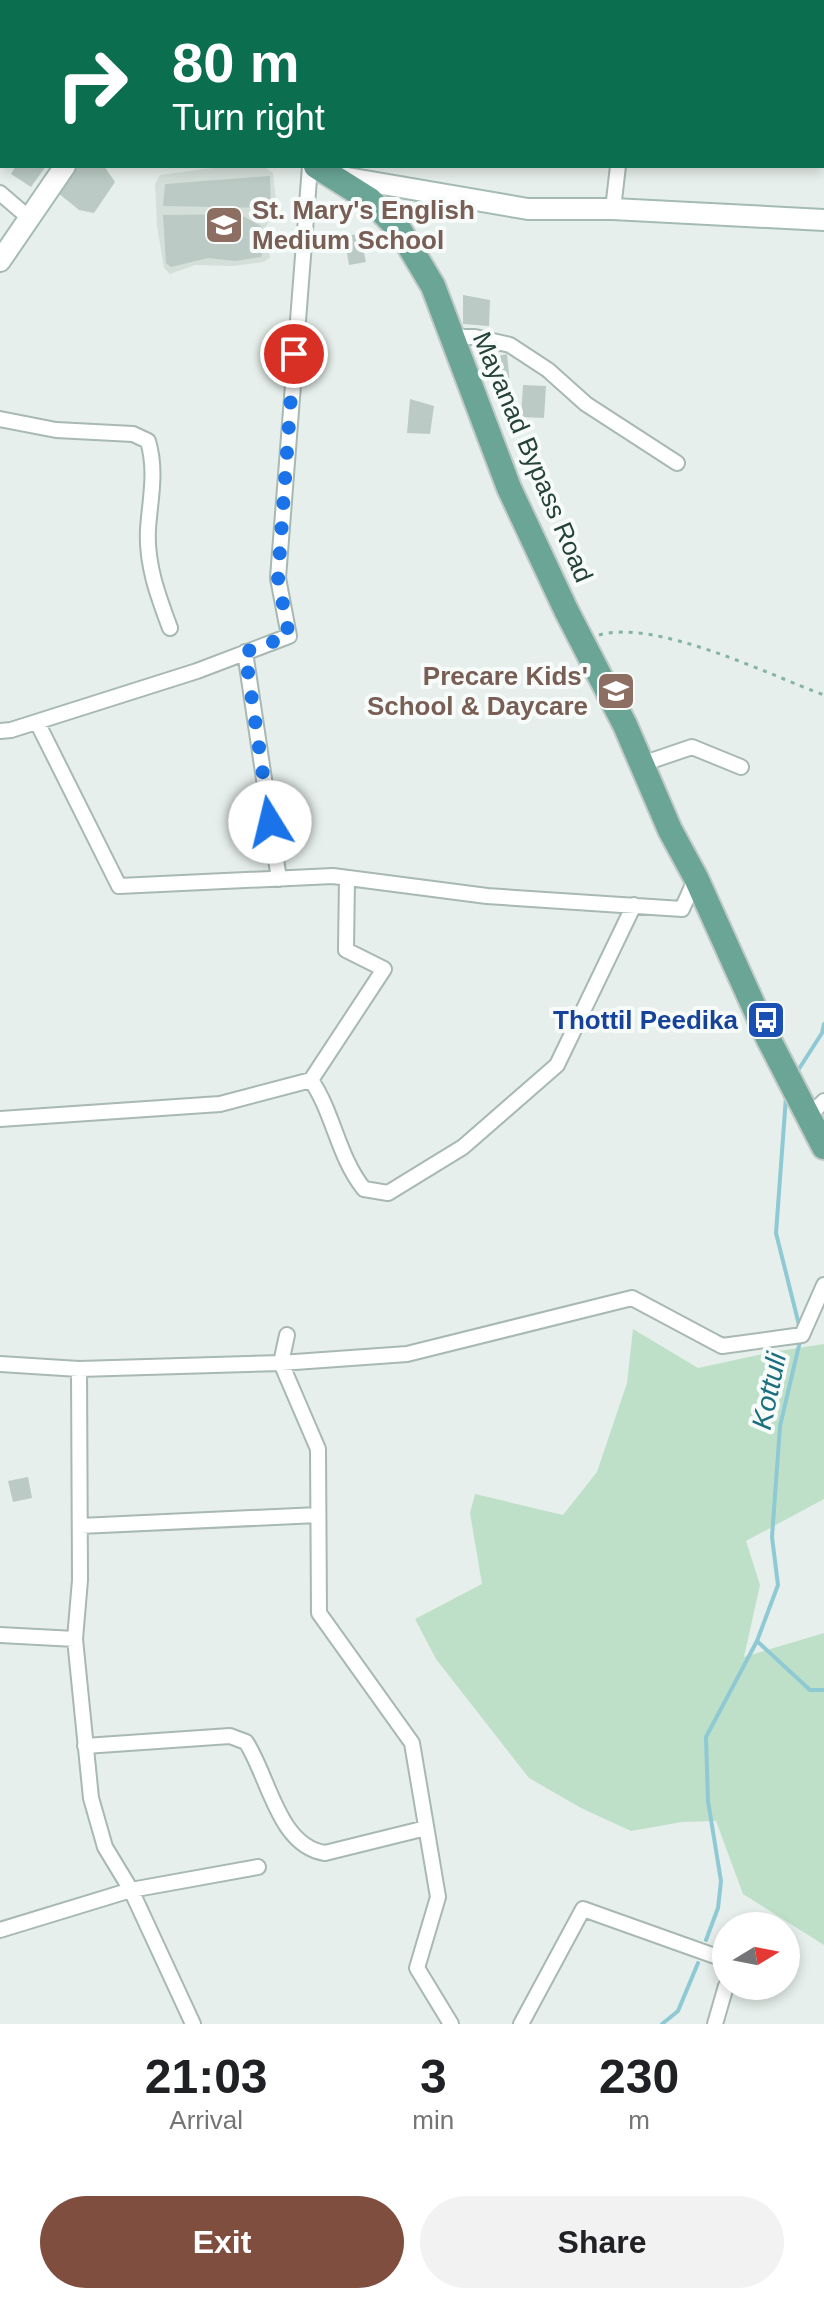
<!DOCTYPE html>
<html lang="en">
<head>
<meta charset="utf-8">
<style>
  :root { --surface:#fff; --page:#f2f2f2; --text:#202124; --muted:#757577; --accent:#7f4e3f }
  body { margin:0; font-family:Helvetica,sans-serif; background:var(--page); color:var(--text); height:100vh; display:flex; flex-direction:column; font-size:30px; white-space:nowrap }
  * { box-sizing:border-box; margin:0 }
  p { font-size:26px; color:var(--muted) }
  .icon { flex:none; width:44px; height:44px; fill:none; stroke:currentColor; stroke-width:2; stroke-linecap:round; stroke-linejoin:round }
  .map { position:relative; height:2024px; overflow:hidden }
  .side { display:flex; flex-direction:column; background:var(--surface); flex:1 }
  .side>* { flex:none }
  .hud { position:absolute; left:0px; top:0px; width:824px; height:168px; box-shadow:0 4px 12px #0003; background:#0b6e4f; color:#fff; overflow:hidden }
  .needle { width:52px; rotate:80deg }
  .controls { position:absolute; left:712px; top:1912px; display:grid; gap:16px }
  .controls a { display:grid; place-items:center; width:88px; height:88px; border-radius:50%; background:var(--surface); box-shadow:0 4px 12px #0003; font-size:40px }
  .pin { position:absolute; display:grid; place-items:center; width:68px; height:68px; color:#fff; margin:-34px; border:4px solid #fff; border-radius:50%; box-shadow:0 2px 8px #0007 }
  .me { position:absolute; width:88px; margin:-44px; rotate:351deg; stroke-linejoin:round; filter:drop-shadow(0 0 6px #0008) }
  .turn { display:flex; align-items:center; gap:28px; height:168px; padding:0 40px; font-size:36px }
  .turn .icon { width:104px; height:104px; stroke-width:2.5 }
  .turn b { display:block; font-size:56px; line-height:68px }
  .eta { display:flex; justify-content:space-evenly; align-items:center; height:136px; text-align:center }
  .eta b { font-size:48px; font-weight:700; line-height:56px }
  .cta { display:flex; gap:16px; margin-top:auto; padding:16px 40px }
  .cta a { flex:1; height:92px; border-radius:48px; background:var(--accent); color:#fff; font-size:32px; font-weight:700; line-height:92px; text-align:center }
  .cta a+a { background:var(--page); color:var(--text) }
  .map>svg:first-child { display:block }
  .built { fill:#d4dfda }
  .green { fill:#bfe0c8 }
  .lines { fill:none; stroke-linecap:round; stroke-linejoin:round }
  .stream { stroke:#8ec9d4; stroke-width:4 }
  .building { fill:#bbcac4 }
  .street-casing { stroke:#a8b8b2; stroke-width:18 }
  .secondary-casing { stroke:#a4bbb3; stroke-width:24 }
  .primary-casing { stroke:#c2cac8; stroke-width:28 }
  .path { stroke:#86b3a5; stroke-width:3; stroke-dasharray:4 6; stroke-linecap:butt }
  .street { stroke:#fff; stroke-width:14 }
  .secondary { stroke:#fff; stroke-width:20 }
  .primary { stroke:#6aa596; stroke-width:24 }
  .route { stroke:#1a73e8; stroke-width:14; stroke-dasharray:0 25.2 }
  .labels { text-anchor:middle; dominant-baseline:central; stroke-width:8; stroke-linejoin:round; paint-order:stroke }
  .education-label { font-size:26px; font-weight:bold; fill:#785e54; stroke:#f7fbf9; text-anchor:start }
  .street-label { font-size:26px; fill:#24423a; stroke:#f7fbf9 }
  .transit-label { font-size:26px; font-weight:bold; fill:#164399; stroke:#f7fbf9; text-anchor:end }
  .water-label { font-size:28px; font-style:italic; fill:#1c6f80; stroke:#f7fbf9 }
</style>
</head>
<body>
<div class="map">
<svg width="824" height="2024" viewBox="0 0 824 2024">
  <rect width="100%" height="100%" fill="#e6efeb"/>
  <path class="built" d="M 220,167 L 265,167 L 273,173 L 277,209 L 266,226 L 270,258 L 263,262 L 233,266 L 195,265 L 170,274 L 164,268 L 157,226 L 155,184 L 160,175 Z"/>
  <path class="green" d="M 633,1329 L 698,1368 L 772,1352 L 824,1344 L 824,1499 L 746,1541 L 760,1585 L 744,1657 L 824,1633 L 824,1945 L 743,1894 L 716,1821 L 682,1822 L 631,1831 L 581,1808 L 529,1778 L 436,1659 L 415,1619 L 482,1584 L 470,1513 L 475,1494 L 563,1515 L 597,1472 L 627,1383 Z"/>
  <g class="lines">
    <path class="stream" d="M 795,1075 L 822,1033 L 824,1024
      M 786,1097 L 776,1233 L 800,1329
      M 801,1337 L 780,1426 L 772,1537 L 778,1585 L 757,1641 L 810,1690 L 824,1690
      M 706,1940 L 718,1908 L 721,1881 L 708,1801 L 706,1737 L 757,1641
      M 662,2024 L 678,2011 L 698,1963"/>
  </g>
  <path class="building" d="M 16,166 L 46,166 L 31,187 L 11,174 Z
    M 76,166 L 104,166 L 115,182 L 94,213 L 79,210 L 58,193 Z
    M 270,176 L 271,208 L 163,206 L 165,184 Z
    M 239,214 L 261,226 L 265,245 L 261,257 L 235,261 L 208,258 L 171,267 L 166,263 L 163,215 Z
    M 360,234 L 366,262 L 349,265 L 344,236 Z
    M 463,295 L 490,300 L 489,326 L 463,324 Z
    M 507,354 L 510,384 L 494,388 L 487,359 Z
    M 523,385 L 546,386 L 544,418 L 521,417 Z
    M 410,399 L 434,406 L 430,434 L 407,433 Z
    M 28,1477 L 32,1498 L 13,1502 L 8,1481 Z"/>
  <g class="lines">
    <g class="street-casing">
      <path id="street" d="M 592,0 L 593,2
        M 0,193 L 28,217
        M 613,209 L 618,166
        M 453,337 L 475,337 L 510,345 L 548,370 L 586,404 L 677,463
        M 0,419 L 56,430 L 133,434 L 148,441 C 157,472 150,499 148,529 C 146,564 158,596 170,628
        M 245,652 L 279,879
        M 37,722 L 119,886 L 333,876 L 487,896 L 682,909 L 696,878
        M 0,731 L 11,730 L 197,671 L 289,636 L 278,578 L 310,166
        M 642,764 L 692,747 L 741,767
        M 311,1080 L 384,969 L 346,950 L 347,878
        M 809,1116 L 824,1101
        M 0,1119 L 220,1104 L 311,1080 C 334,1114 338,1157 364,1189 L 388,1193 L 463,1147 L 557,1065 L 634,905
        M 287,1335 L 281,1363 L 318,1449 L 319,1613 L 412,1743 L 438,1897 L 417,1968 L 451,2024
        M 0,1364 L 79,1369 L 281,1363 L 407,1354 L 632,1298 L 722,1346 L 802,1335 L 824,1285
        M 80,1526 L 318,1515
        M 0,1635 L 75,1639 L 91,1798 L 105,1847 L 131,1890 L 0,1930
        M 75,1639 L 80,1580 L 79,1369
        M 85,1746 L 230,1736 L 246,1742 C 269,1777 278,1846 325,1853 L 426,1828
        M 193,2024 L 131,1890 L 258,1867
        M 521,2024 L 583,1909 L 726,1960
        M 715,2024 L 726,1986"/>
    </g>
    <g class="secondary-casing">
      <path id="secondary" d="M 185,2 L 186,0
        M 336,176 L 528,209 L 613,209 L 824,220
        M 0,261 L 65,166"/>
    </g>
    <g class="primary-casing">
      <path id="primary" d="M 47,0 L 51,2
        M 316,166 L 370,200 L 399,229 L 433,286 L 509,488 L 566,610 L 625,725 L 670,830 L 696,878 L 768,1038 L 824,1147"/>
    </g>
    <path class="path" d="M 599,635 C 657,619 767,674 824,695"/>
    <use href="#street" class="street"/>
    <use href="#secondary" class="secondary"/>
    <use href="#primary" class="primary"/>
  </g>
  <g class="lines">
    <path class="route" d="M 270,822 L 245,652 L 289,636 L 278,578 L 294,354"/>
  </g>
  <defs>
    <g id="school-square" transform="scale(2)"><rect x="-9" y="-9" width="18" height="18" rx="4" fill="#8d6e63" stroke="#f7fbf9"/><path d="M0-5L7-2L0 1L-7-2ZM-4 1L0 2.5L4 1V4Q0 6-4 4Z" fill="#fff"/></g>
    <g id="bus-square" transform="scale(2)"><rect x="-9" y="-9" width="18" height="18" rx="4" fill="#1a4fb4" stroke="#f7fbf9"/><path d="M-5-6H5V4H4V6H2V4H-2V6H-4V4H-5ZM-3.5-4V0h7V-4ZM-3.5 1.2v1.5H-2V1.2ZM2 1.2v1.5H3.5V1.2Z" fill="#fff"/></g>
  </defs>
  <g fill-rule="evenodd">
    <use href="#school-square" x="224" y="225"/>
    <use href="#school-square" x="616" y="691"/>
    <use href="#bus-square" x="766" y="1020"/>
  </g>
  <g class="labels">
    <g class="education-label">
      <text x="252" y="210">St. Mary's English<tspan x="252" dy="30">Medium School</tspan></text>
      <text x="588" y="676" text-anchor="end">Precare Kids'<tspan x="588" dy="30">School &amp; Daycare</tspan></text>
    </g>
    <g class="street-label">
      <text transform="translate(533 457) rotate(67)">Mayanad Bypass Road</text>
    </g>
    <g class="transit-label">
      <text x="738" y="1020">Thottil Peedika</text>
    </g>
    <g class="water-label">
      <text transform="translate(769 1391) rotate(-78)">Kottuli</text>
    </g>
  </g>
</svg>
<div class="controls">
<a><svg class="needle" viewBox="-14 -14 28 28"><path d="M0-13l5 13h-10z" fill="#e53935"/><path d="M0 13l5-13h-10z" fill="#757577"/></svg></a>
</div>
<div class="pin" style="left:294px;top:354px;background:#d93025"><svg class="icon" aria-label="arrive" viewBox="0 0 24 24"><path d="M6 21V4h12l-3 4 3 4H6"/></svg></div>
<svg class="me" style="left:270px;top:822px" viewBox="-20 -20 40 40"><circle r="19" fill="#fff"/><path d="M0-13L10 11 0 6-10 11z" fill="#1a73e8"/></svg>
<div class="hud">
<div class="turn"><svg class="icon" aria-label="right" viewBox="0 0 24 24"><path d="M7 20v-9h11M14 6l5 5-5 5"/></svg><div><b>80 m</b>Turn right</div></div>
</div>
</div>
<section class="side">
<div class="eta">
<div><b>21:03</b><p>Arrival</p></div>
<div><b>3</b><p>min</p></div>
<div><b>230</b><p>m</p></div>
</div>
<div class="cta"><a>Exit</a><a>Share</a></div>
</section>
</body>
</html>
